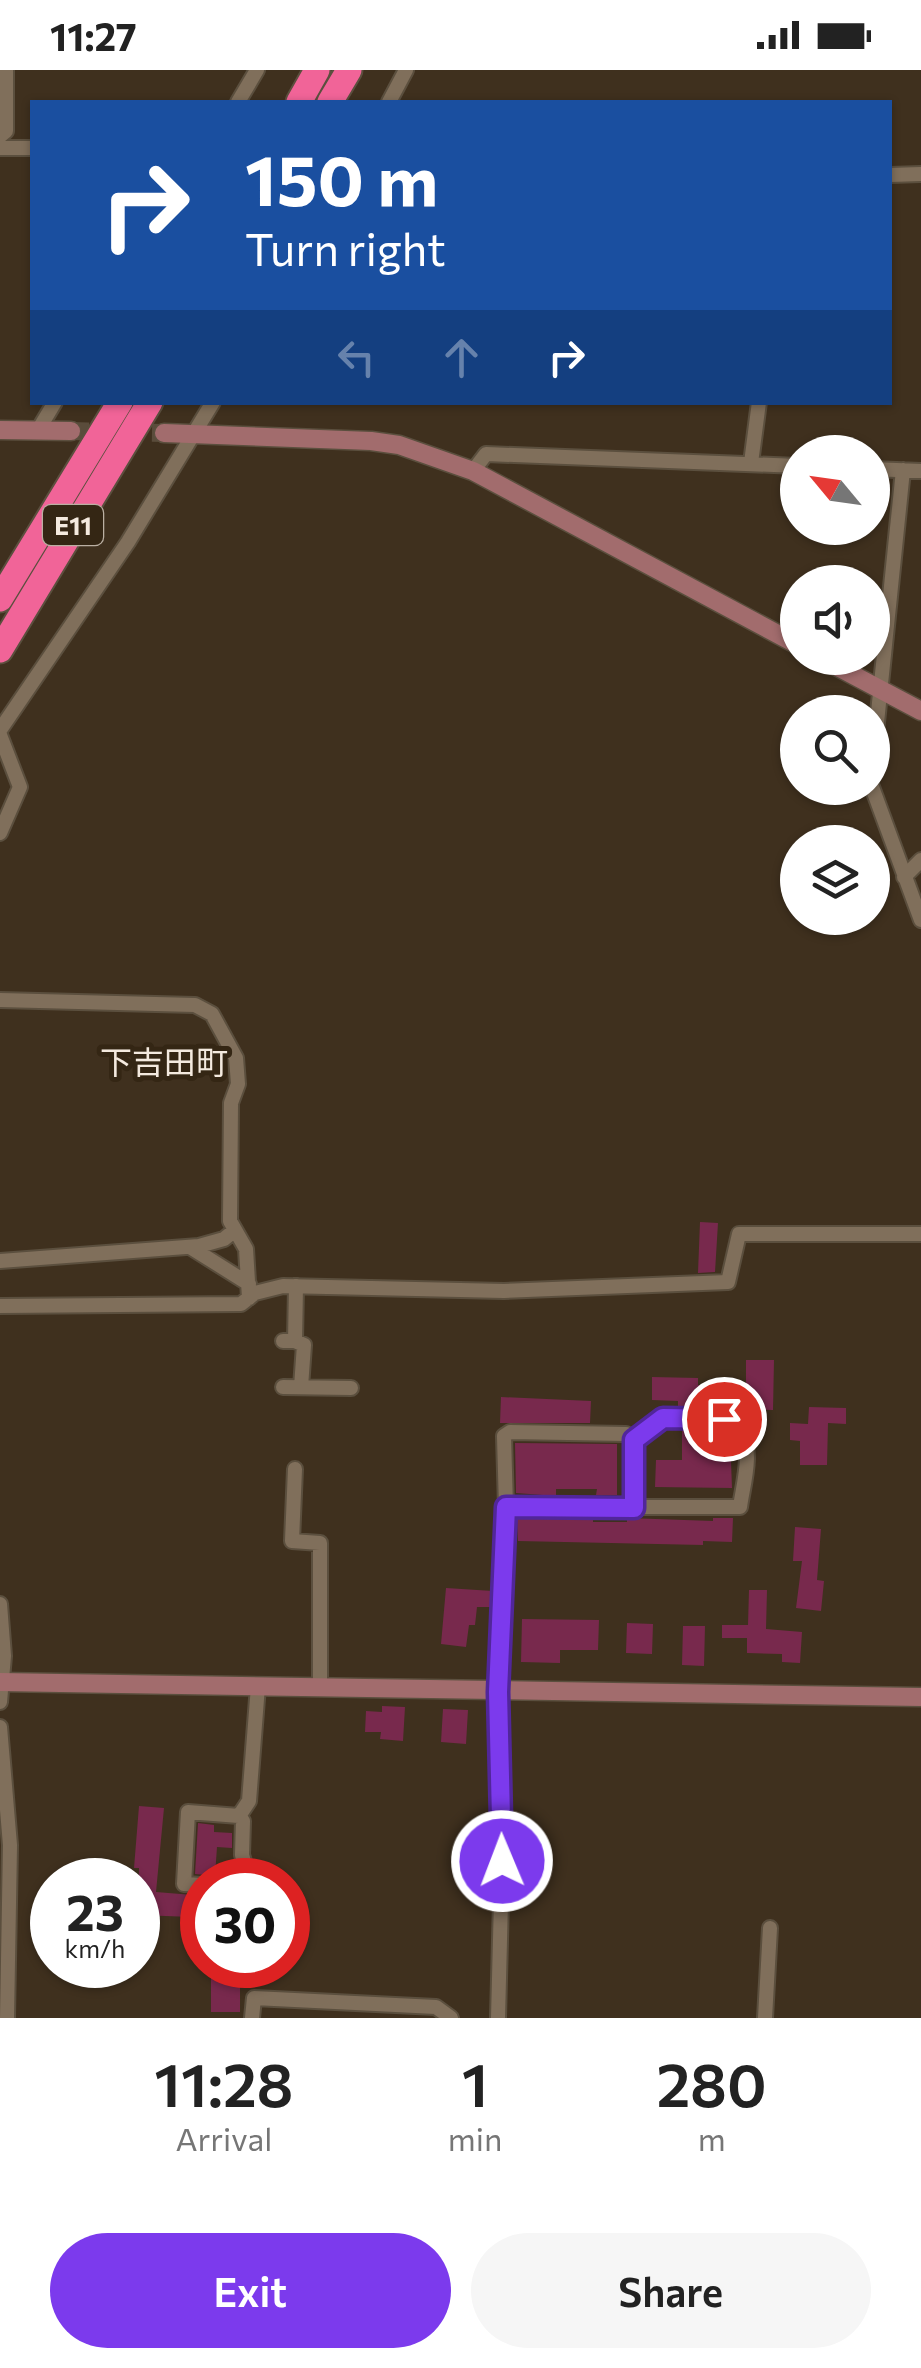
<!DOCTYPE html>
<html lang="en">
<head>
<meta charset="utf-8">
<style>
  :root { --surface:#fff; --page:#f6f6f6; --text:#222; --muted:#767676; --accent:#7c3aed }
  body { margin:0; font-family:Commissioner,"Noto Sans JP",sans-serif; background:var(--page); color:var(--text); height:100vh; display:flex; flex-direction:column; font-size:38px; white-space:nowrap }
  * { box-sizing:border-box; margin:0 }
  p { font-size:32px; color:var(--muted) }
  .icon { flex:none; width:55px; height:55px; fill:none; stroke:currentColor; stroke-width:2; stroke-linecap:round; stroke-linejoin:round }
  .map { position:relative; height:1948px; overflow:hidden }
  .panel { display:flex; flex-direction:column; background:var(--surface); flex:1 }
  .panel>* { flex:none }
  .hud { position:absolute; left:30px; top:30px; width:862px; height:305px; border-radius:0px; box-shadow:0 2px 8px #0004; background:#1a4fa0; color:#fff; overflow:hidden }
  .needle { width:65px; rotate:299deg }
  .buttons { position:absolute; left:780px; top:365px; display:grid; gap:20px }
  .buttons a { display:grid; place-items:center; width:110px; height:110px; border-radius:50%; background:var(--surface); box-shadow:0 2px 8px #0004; font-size:50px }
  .speed { position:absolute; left:30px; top:1788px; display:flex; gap:20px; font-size:50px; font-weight:700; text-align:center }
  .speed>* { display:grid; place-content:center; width:130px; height:130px; border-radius:50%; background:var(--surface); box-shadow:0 2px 8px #0004; line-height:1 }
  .speed small { font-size:25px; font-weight:400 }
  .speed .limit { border:15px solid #d22; background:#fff; color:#111 }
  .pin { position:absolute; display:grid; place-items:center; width:85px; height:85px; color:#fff; margin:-42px; border:5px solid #fff; border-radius:50%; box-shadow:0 2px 10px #0007 }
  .me { position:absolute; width:110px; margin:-55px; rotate:359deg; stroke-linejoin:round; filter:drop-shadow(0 0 8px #0008) }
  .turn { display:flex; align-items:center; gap:35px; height:210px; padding:0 50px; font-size:45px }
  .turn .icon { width:130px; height:130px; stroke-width:2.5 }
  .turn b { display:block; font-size:70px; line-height:85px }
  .lanes { display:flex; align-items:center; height:95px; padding:0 50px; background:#0003; justify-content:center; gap:50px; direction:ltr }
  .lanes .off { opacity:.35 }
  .eta { display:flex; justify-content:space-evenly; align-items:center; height:170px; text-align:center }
  .eta b { font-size:60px; font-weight:600; line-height:70px }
  .button { display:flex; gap:20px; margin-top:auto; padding:20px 50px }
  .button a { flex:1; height:115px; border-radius:60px; background:var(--accent); color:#fff; font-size:40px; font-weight:600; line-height:115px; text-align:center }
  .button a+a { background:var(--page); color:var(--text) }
  .status { display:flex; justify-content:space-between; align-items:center; height:70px; padding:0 50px; background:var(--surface); direction:ltr }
  .status svg { height:28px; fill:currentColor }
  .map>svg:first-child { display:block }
  .building { fill:#78294d }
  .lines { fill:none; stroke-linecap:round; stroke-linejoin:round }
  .secondary-tunnel { stroke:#5a4c3b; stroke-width:18; stroke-dasharray:18 9; stroke-linecap:butt }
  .street-casing { stroke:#5b4f3e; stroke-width:18 }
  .secondary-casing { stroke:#5b4f3e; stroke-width:21 }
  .highway-casing { stroke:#5b4f3e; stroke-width:29 }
  .street { stroke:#806f5b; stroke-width:14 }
  .secondary { stroke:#a26c6d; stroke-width:18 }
  .highway { stroke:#f16498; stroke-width:25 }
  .route-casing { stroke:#51269a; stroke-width:25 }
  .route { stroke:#7c3aed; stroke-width:18 }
  .labels { text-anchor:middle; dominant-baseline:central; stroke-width:10; stroke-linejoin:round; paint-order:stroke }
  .shield { fill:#342614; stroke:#baafa2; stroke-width:2.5 }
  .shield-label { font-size:25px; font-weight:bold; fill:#f4eadf }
  .quarter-label { font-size:32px; fill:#f4eadf; stroke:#342614 }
</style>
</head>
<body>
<div class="status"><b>11:27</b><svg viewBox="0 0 49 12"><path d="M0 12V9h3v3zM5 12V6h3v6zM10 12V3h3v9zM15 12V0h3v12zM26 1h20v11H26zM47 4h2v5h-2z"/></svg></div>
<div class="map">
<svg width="921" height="1948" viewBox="0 0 921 1948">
  <rect width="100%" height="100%" fill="#3f301e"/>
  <path class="building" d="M 700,1152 L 718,1153 L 715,1202 L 698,1203 Z
    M 746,1290 L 774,1290 L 773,1340 L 720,1339 L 678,1336 L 678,1331 L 652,1330 L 652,1307 L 698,1308 L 698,1315 L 746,1316 Z
    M 501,1327 L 591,1331 L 590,1353 L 500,1353 Z
    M 809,1337 L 846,1338 L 846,1354 L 828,1353 L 827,1395 L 800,1395 L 800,1371 L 790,1370 L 790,1353 L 808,1354 Z
    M 682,1359 L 705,1360 L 705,1364 L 730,1366 L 732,1418 L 655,1417 L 656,1390 L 682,1390 Z
    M 515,1373 L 617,1374 L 617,1425 L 596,1425 L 597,1419 L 556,1419 L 556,1426 L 516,1423 Z
    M 541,1448 L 593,1448 L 593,1452 L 627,1452 L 627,1448 L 713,1451 L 713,1448 L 733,1448 L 732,1472 L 703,1471 L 703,1475 L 518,1471 L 517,1449 Z
    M 795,1457 L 821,1459 L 817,1510 L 824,1511 L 821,1541 L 796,1538 L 802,1491 L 793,1491 Z
    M 446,1518 L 493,1521 L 492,1537 L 477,1537 L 475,1555 L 469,1555 L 466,1577 L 441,1574 Z
    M 749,1520 L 767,1520 L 766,1559 L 802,1562 L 800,1593 L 782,1592 L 782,1584 L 747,1583 L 747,1568 L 722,1568 L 722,1555 L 748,1555 Z
    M 522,1549 L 599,1550 L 598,1580 L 560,1580 L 560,1593 L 521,1592 Z
    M 627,1553 L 653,1554 L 652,1584 L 626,1583 Z
    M 683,1556 L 705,1556 L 704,1596 L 682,1595 Z
    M 382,1636 L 405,1637 L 403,1671 L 380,1669 L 381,1662 L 365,1662 L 366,1641 L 382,1642 Z
    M 443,1639 L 468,1640 L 466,1674 L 441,1672 Z
    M 139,1736 L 164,1738 L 156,1822 L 193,1825 L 192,1847 L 138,1845 L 139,1798 L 134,1798 Z
    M 198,1753 L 214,1755 L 214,1762 L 232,1763 L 232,1778 L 217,1777 L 215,1806 L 195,1804 Z
    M 211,1902 L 240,1902 L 240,1942 L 211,1942 Z"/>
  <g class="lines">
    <path class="secondary-tunnel" d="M 71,361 L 164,363"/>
    <g class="street-casing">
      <path id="street" d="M 238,32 L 257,0
        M 389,32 L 406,0
        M 0,66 L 6,61 L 6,0
        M 0,78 L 32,78
        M 890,105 L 921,104
        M 37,362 L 55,332
        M 751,393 L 759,332
        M 872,399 L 921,401
        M 473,401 L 486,384 L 798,396
        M 0,660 L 128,472 L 213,332
        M 0,665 L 20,717 L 0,763
        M 872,701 L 903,400
        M 872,717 L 921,850
        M 904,807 L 921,790
        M 0,930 L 195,935 L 212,944 L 236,988 L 238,1014 L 231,1033 L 230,1151 L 246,1179 L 249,1228
        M 190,1177 L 249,1214
        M 0,1191 L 199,1176 L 224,1169 L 235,1160
        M 0,1236 L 241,1234 L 255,1223 L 283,1216 L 504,1221 L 728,1212 L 739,1164 L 921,1164
        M 283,1271 L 295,1271 L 304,1275 L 301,1317
        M 295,1271 L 296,1216
        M 283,1317 L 351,1318
        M 295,1399 L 292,1471 L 320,1473 L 320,1618
        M 633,1438 L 634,1370
        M 0,1534 L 4,1586 L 0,1632
        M 0,1657 L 10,1775 L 7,1948
        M 239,1746 L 249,1731 L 258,1616
        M 239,1746 L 243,1751 L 242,1785 L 247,1801 L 245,1810
        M 202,1815 L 184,1814 L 188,1742 L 239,1746
        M 252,1948 L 254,1928 L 436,1937 L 451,1948
        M 498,1948 L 502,1791 L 498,1622 L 507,1473 L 504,1366 L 510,1362 L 626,1364 L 634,1370 C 643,1363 655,1350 666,1348 C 683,1345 729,1346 740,1361 C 754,1380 743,1415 740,1437 L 506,1437
        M 765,1948 L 770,1858"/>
    </g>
    <g class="secondary-casing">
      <path id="secondary" d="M 0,360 L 71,361
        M 164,363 L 371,371 L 399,375 L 473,401 L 798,575
        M 821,588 L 921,641
        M 0,1612 L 921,1627"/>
    </g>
    <g class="highway-casing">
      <path id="highway" d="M 299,32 L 317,0
        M 330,32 L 349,0
        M 0,529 L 120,332
        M 0,580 L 150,332"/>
    </g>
    <use href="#street" class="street"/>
    <use href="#secondary" class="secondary"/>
    <use href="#highway" class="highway"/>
  </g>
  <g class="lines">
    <g class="route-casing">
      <path id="route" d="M 502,1791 L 498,1622 L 506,1437 L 634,1438 L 634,1370 L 663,1348 L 724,1349"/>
    </g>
    <use href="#route" class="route"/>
  </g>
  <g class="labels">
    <rect class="shield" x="43" y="435" width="60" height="40" rx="8"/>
    <g class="shield-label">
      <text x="73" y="455">E11</text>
    </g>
    <g class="quarter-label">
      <text x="164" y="991">下吉田町</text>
    </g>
  </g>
</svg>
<div class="buttons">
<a><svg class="needle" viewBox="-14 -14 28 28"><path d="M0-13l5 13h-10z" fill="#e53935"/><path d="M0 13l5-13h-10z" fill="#767676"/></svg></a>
<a><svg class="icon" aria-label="sound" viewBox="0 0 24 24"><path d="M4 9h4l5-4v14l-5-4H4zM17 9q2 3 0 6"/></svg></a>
<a><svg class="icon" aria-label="search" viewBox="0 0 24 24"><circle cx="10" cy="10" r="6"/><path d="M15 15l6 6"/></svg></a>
<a><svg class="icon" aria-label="layers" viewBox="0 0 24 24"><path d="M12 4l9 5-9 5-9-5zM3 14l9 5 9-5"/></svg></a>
</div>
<div class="speed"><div>23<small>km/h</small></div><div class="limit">30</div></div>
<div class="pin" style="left:724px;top:1349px;background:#d93025"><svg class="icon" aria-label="arrive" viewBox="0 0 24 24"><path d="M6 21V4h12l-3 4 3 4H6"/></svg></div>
<svg class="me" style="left:502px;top:1791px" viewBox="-20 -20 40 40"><circle r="17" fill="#7c3aed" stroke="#fff" stroke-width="3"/><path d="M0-11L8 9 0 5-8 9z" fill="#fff"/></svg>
<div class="hud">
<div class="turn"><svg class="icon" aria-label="right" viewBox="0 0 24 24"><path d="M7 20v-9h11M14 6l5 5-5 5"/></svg><div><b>150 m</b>Turn right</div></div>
<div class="lanes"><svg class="icon off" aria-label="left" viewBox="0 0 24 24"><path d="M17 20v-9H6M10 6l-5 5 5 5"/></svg><svg class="icon off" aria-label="ahead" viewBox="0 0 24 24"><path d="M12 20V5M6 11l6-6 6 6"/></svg><svg class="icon" aria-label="right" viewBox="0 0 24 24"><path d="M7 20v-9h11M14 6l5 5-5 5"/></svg></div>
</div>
</div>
<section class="panel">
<div class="eta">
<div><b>11:28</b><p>Arrival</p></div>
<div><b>1</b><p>min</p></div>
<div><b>280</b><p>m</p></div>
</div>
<div class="button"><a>Exit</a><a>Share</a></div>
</section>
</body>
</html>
